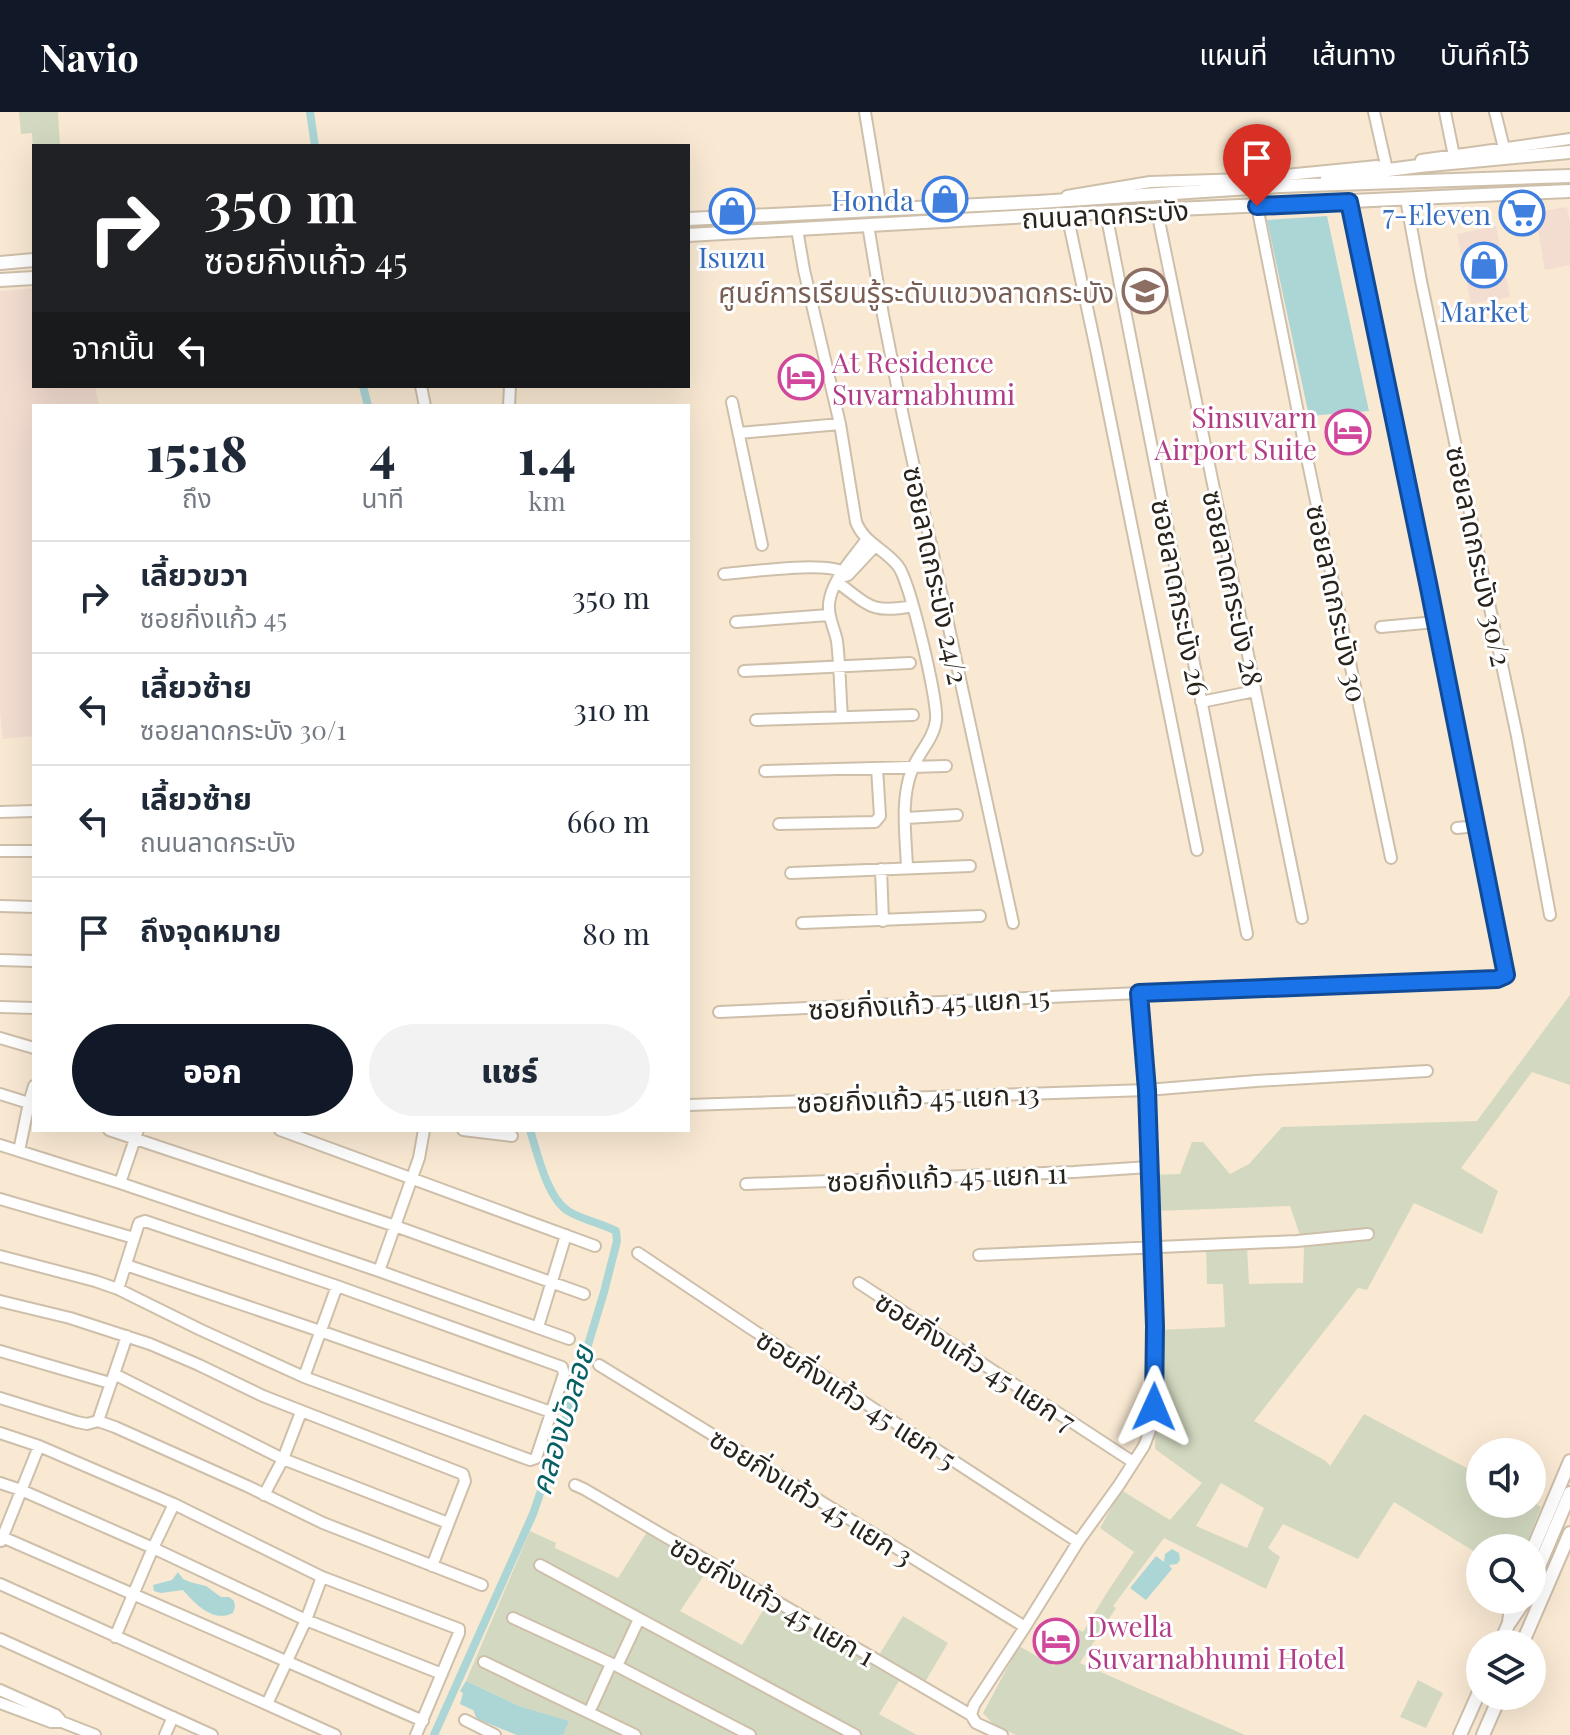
<!DOCTYPE html>
<html lang="th">
<head>
<meta charset="utf-8">
<style>
  :root { --surface:#fff; --page:#f2f2f3; --text:#1f2937; --muted:#747a83; --line:#e0e1e3; --accent:#111827 }
  body { margin:0; font-family:"Playfair Display","Noto Sans Thai",serif; background:var(--page); color:var(--text); height:100vh; display:flex; flex-direction:column; font-size:30px; white-space:nowrap }
  * { box-sizing:border-box; margin:0 }
  p { font-size:26px; color:var(--muted) }
  .icon { flex:none; width:44px; height:44px; fill:none; stroke:currentColor; stroke-width:2; stroke-linecap:round; stroke-linejoin:round }
  .map { position:relative; flex:1; overflow:hidden }
  .sheet { position:absolute; left:32px; top:292px; width:658px; height:728px; display:flex; flex-direction:column; background:var(--surface); border-radius:0px; box-shadow:0 8px 32px #0002 }
  .sheet>* { flex:none }
  .hud { position:absolute; left:32px; top:32px; width:658px; height:244px; border-radius:0px; box-shadow:0 8px 32px #0002; background:#202124; color:#fff; overflow:hidden }
  .fabs { position:absolute; left:1466px; top:1326px; display:grid; gap:16px }
  .fabs a { display:grid; place-items:center; width:80px; height:80px; border-radius:50%; background:var(--surface); box-shadow:0 8px 32px #0002; font-size:40px }
  .pin { position:absolute; display:grid; place-items:center; width:68px; height:68px; color:#fff; margin:-82px -34px; border-radius:50% 50% 50% 0; rotate:-45deg; box-shadow:0 0 8px #0007 }
  .pin .icon { rotate:45deg }
  .me { position:absolute; width:88px; margin:-44px; rotate:1deg; stroke-linejoin:round; filter:drop-shadow(0 0 6px #0008) }
  .turn { display:flex; align-items:center; gap:28px; height:168px; padding:0 40px; font-size:36px }
  .turn .icon { width:104px; height:104px; stroke-width:2.5 }
  .turn b { display:block; font-size:56px; line-height:68px }
  .then { display:flex; align-items:center; height:76px; padding:0 40px; background:#0003; gap:16px; font-size:30px }
  .eta { display:flex; justify-content:space-evenly; align-items:center; height:136px; text-align:center }
  .eta b { font-size:48px; font-weight:800; line-height:56px }
  .primary-button { display:flex; gap:16px; margin-top:auto; padding:16px 40px }
  .primary-button a { flex:1; height:92px; border-radius:48px; background:var(--accent); color:#fff; font-size:32px; font-weight:800; line-height:92px; text-align:center }
  .primary-button a+a { background:var(--page); color:var(--text) }
  ul { padding:0; list-style:none }
  li { display:flex; align-items:center; gap:24px; height:112px; padding:0 40px; border-top:2px solid var(--line) }
  li div { flex:1 }
  li b { display:block; font-size:30px }
  li em { font-style:normal }
  header { display:flex; align-items:center; gap:48px; box-sizing:border-box; height:112px; padding:0 40px; background:var(--accent); color:#fff }
  header strong { font-size:38px }
  nav { display:flex; gap:44px; margin-inline-start:auto; font-size:28px }
  .map>svg:first-child { display:block }
  .commercial { fill:#f3dcd0 }
  .education { fill:#f4dbd3 }
  .green { fill:#d2d9c0; fill-rule:evenodd }
  .water { fill:#acd5d6 }
  .lines { fill:none; stroke-linecap:round; stroke-linejoin:round }
  .canal { stroke:#acd5d6; stroke-width:8 }
  .minor-casing { stroke:#cebfaa; stroke-width:14 }
  .major-casing { stroke:#cebfaa; stroke-width:16 }
  .minor { stroke:#fff; stroke-width:10 }
  .major { stroke:#fff; stroke-width:12 }
  .route-casing { stroke:#114b97; stroke-width:20 }
  .route { stroke:#1a73e8; stroke-width:14 }
  .labels { text-anchor:middle; dominant-baseline:central; stroke-width:6; stroke-linejoin:round; paint-order:stroke }
  .shop-label { font-size:28px; fill:#366cbe; stroke:#fff; text-anchor:end }
  .street-label { font-size:28px; fill:#29231b; stroke:#fff }
  .education-label { font-size:28px; fill:#785e54; stroke:#fff; text-anchor:end }
  .hotel-label { font-size:28px; fill:#b23c85; stroke:#fff; text-anchor:start }
  .water-label { font-size:30px; font-style:italic; fill:#076063; stroke:#fff }
</style>
</head>
<body>
<header>
<strong>Navio</strong>
<nav><a>แผนที่</a><a>เส้นทาง</a><a>บันทึกไว้</a></nav>
</header>
<div class="map">
<svg width="1570" height="1623" viewBox="0 0 1570 1623">
  <rect width="100%" height="100%" fill="#f9e9d3"/>
  <path class="commercial" d="M 1567,95 L 1570,113 L 1570,153 L 1545,158 L 1535,100 Z
    M 1496,114 L 1510,185 L 1471,192 L 1457,122 Z
    M 34,176 L 34,274 L 95,274 L 99,294 L 34,294 L 34,624 L 5,627 L 3,627 L 0,599 L 0,179 Z"/>
  <path class="education" d="M 1164,157 L 1171,191 L 1126,200 L 1119,166 Z"/>
  <path class="green" d="M 19,0 L 58,0 L 60,34 L 34,34 L 33,38 L 32,21 L 21,22 Z
    M 1570,883 L 1570,973 L 1532,960 L 1461,1056 L 1498,1079 L 1482,1122 L 1414,1091 L 1367,1178 L 1358,1176 L 1254,1309 L 1326,1349 L 1330,1354 L 1364,1302 L 1480,1363 L 1480,1392 L 1532,1392 L 1532,1390 L 1541,1395 L 1525,1436 L 1480,1436 L 1480,1443 L 1394,1390 L 1358,1447 L 1283,1412 L 1268,1436 L 1280,1445 L 1266,1477 L 1164,1426 L 1113,1494 L 1116,1496 L 1080,1551 L 1245,1623 L 1016,1623 L 993,1612 L 983,1601 L 1019,1534 L 1054,1554 L 1076,1516 L 1083,1520 L 1108,1479 L 1134,1440 L 1100,1416 L 1121,1378 L 1170,1408 L 1202,1371 L 1155,1337 L 1158,1218 L 1225,1215 L 1223,1172 L 1207,1172 L 1206,1134 L 1247,1134 L 1249,1172 L 1303,1171 L 1304,1135 L 1290,1094 L 1154,1099 L 1152,1063 L 1180,1062 L 1192,1030 L 1203,1030 L 1230,1062 L 1249,1052 L 1282,1015 L 1477,1009 ZM 1221,1371 L 1264,1396 L 1247,1436 L 1196,1414 Z
    M 649,1417 L 711,1453 L 680,1499 L 742,1533 L 770,1487 L 876,1548 L 903,1504 L 948,1531 L 922,1575 L 902,1564 L 879,1602 L 917,1623 L 563,1623 L 568,1609 L 519,1594 L 466,1569 L 530,1419 L 556,1431 L 555,1436 L 618,1466 Z
    M 1418,1568 L 1443,1581 L 1426,1616 L 1400,1605 Z"/>
  <path class="water" d="M 1327,104 L 1369,299 L 1309,304 L 1267,108 Z
    M 1172,1437 L 1179,1441 L 1180,1448 L 1177,1452 L 1169,1453 L 1172,1457 L 1146,1488 L 1130,1476 L 1156,1444 L 1164,1450 L 1165,1442 Z
    M 178,1460 L 183,1467 L 190,1470 L 206,1474 L 221,1485 L 229,1485 L 234,1489 L 235,1495 L 233,1501 C 213,1511 195,1492 183,1478 L 161,1481 L 154,1479 L 153,1473 L 172,1468 Z
    M 466,1569 L 519,1594 L 569,1609 L 563,1623 L 517,1623 L 477,1607 L 473,1598 L 460,1592 L 463,1581 L 460,1579 Z"/>
  <g class="lines">
    <path class="canal" d="M 310,0 L 315,34
      M 363,274 L 368,294
      M 434,1623 L 533,1402 L 565,1309 L 604,1180 L 617,1129 L 616,1119 C 601,1111 580,1107 568,1099 C 547,1086 537,1040 530,1018"/>
    <g class="minor-casing">
      <path id="minor" d="M 865,0 L 881,97
        M 1374,0 L 1386,53
        M 1445,0 L 1454,44
        M 1495,0 L 1504,36
        M 1421,48 L 1570,27
        M 1067,84 L 1150,70 L 1246,67 L 1377,54
        M 1406,87 L 1421,169 L 1517,624 L 1550,803
        M 1257,94 L 1307,346 L 1391,746
        M 1157,99 L 1302,806
        M 1106,101 L 1247,822
        M 1067,102 L 1096,237 L 1197,738
        M 868,113 L 883,203 L 903,304 L 1013,811
        M 797,117 L 804,158 L 840,312 L 856,410 C 864,431 885,437 898,454 C 910,469 938,588 936,608 C 934,627 918,641 912,658 C 900,687 906,725 907,756
        M 421,274 L 425,294
        M 732,290 L 762,433
        M 509,294 L 510,274
        M 739,321 L 840,312
        M 724,462 C 751,460 828,448 848,462
        M 845,464 L 848,463 L 875,434
        M 837,470 C 870,494 871,502 913,494
        M 736,510 L 829,503
        M 1381,515 L 1436,510
        M 744,559 L 910,551
        M 1201,590 L 1255,579
        M 842,605 C 840,580 840,554 837,529 C 834,515 826,501 830,486 C 835,464 854,445 867,427
        M 756,608 L 913,603
        M 765,659 L 946,654
        M 0,700 L 34,699
        M 906,706 L 957,703
        M 779,712 L 875,710 L 880,704 L 877,656
        M 1457,716 L 1477,714
        M 0,739 L 34,739
        M 881,757 L 883,809
        M 791,761 L 970,754
        M 0,794 L 34,795
        M 802,811 L 980,804
        M 0,848 L 34,849
        M 0,895 L 34,896
        M 719,900 L 1139,881
        M 0,926 L 34,936
        M 0,982 L 32,992
        M 688,993 L 1147,978 L 1256,969 L 1427,959
        M 109,1018 L 395,1114 L 584,1182
        M 280,1018 L 595,1134
        M 463,1018 L 512,1024
        M 0,1033 L 120,1071 L 379,1159 L 569,1227
        M 19,1039 L 29,991 L 34,974
        M 120,1071 L 138,1018
        M 746,1072 L 1074,1060 L 1149,1055
        M 0,1087 L 134,1126
        M 638,1141 L 750,1216 L 1078,1430
        M 979,1143 L 1297,1129 L 1368,1122
        M 0,1144 L 95,1169 L 118,1177 L 201,1218 L 304,1265 L 530,1348 L 536,1346 L 564,1262 L 562,1255 L 337,1174 L 145,1109 L 139,1111 L 118,1177
        M 126,1153 L 320,1219 L 551,1300
        M 379,1159 L 419,1046 L 424,1018
        M 859,1171 L 1133,1350
        M 0,1189 L 70,1206 L 150,1232 L 199,1253 L 263,1284 L 463,1362 L 465,1369 L 432,1454
        M 538,1215 L 566,1123
        M 0,1239 L 110,1271
        M 599,1253 L 1025,1515
        M 114,1262 L 283,1347 L 448,1411
        M 304,1265 L 337,1174
        M 0,1286 L 77,1310 L 87,1312 L 98,1309 L 115,1315 L 247,1374 L 323,1411 L 482,1473
        M 98,1309 L 127,1224
        M 0,1321 L 39,1334 L 174,1392 L 322,1465 L 459,1517 L 459,1521 L 416,1623
        M 0,1371 L 21,1378 L 153,1436 L 306,1508 L 442,1562
        M 575,1373 L 584,1377 L 971,1603
        M 264,1383 L 283,1347 L 301,1300
        M 0,1424 L 423,1609
        M 1,1429 L 39,1334
        M 540,1453 L 855,1623
        M 0,1472 L 335,1623
        M 513,1506 L 617,1554 L 750,1623
        M 115,1525 L 153,1436 L 174,1392
        M 0,1527 L 212,1623
        M 484,1550 L 635,1623
        M 617,1554 L 639,1507
        M 0,1578 L 56,1603 L 62,1610 L 51,1610 L 0,1591
        M 267,1592 L 306,1508 L 322,1465
        M 592,1594 L 611,1552
        M 465,1608 L 495,1623
        M 62,1610 L 95,1623
        M 165,1623 L 173,1605
        M 1002,1623 L 976,1611 L 971,1603 L 974,1593 L 1025,1515 L 1078,1430 L 1119,1373 L 1144,1334 L 1151,1316 L 1154,1295 L 1155,1214 L 1147,978 L 1139,881 L 1497,867 L 1506,863 L 1428,471 L 1349,90"/>
    </g>
    <g class="major-casing">
      <path id="major" d="M 1327,66 L 1419,54 L 1570,40
        M 688,107 L 1038,90 L 1280,74 L 1570,64
        M 688,123 L 1067,102 L 1570,79
        M 0,151 L 34,148
        M 0,168 L 34,166
        M 1532,1439 L 1570,1349
        M 1532,1471 L 1570,1381
        M 1509,1510 L 1512,1488
        M 1500,1532 L 1508,1513 L 1525,1488
        M 1522,1532 L 1570,1421
        M 1460,1623 L 1480,1578
        M 1483,1623 L 1500,1584"/>
    </g>
    <use href="#minor" class="minor"/>
    <use href="#major" class="major"/>
  </g>
  <g class="lines">
    <g class="route-casing">
      <path id="route" d="M 1154,1295 L 1155,1214 L 1147,978 L 1139,881 L 1497,867 L 1506,863 L 1428,471 L 1349,90 L 1257,94"/>
    </g>
    <use href="#route" class="route"/>
  </g>
  <defs>
    <g id="shop-ring" transform="scale(2.3)"><circle r="9.5" fill="#fff" stroke="#3f7fe0" stroke-width="1.5"/><path d="M-5-2.5h2.3a2.7 3.5 0 0 1 5.4 0H5L5.5 6h-11ZM-1.5-2.5h3a1.5 2.3 0 0 0-3 0Z" fill="#3f7fe0"/></g>
    <g id="supermarket-ring" transform="scale(2.3)"><circle r="9.5" fill="#fff" stroke="#3f7fe0" stroke-width="1.5"/><path d="M-6-5.5h2.5l.6 2H6L4.5 2H-2.5L-4.4-4H-6ZM-1.5 3.2a1.3 1.3 0 1 0 .1 0ZM3 3.2a1.3 1.3 0 1 0 .1 0Z" fill="#3f7fe0"/></g>
    <g id="school-ring" transform="scale(2.3)"><circle r="9.5" fill="#fff" stroke="#8d6e63" stroke-width="1.5"/><path d="M0-5L7-2L0 1L-7-2ZM-4 1L0 2.5L4 1V4Q0 6-4 4Z" fill="#8d6e63"/></g>
    <g id="hotel-ring" transform="scale(2.3)"><circle r="9.5" fill="#fff" stroke="#d1479c" stroke-width="1.5"/><path d="M-6-4.5h1.5V1H6V5H4.5V3h-9V5H-6ZM-4 0a1.8 1.8 0 1 1 3.6 0ZM.5 0V-2.5h3Q6-2.5 6 0Z" fill="#d1479c"/></g>
  </defs>
  <g fill-rule="evenodd">
    <use href="#shop-ring" x="945" y="87"/>
    <use href="#shop-ring" x="732" y="99"/>
    <use href="#supermarket-ring" x="1522" y="101"/>
    <use href="#shop-ring" x="1484" y="153"/>
    <use href="#school-ring" x="1145" y="179"/>
    <use href="#hotel-ring" x="801" y="265"/>
    <use href="#hotel-ring" x="1348" y="320"/>
    <use href="#hotel-ring" x="1056" y="1529"/>
  </g>
  <g class="labels">
    <g class="shop-label">
      <text x="914" y="87">Honda</text>
      <text x="1491" y="101">7-Eleven</text>
      <text x="732" y="144" text-anchor="middle">Isuzu</text>
      <text x="1484" y="198" text-anchor="middle">Market</text>
    </g>
    <g class="street-label">
      <text transform="translate(1105 101) rotate(-3)">ถนนลาดกระบัง</text>
      <text transform="translate(1480 444) rotate(78)">ซอยลาดกระบัง 30/2</text>
      <text transform="translate(937 463) rotate(78)">ซอยลาดกระบัง 24/2</text>
      <text transform="translate(1234 476) rotate(78)">ซอยลาดกระบัง 28</text>
      <text transform="translate(1181 485) rotate(79)">ซอยลาดกระบัง 26</text>
      <text transform="translate(1338 491) rotate(78)">ซอยลาดกระบัง 30</text>
      <text transform="translate(929 890) rotate(-3)">ซอยกิ่งแก้ว 45 แยก 15</text>
      <text transform="translate(918 985) rotate(-2)">ซอยกิ่งแก้ว 45 แยก 13</text>
      <text transform="translate(947 1064) rotate(-2)">ซอยกิ่งแก้ว 45 แยก 11</text>
      <text transform="translate(976 1248) rotate(33)">ซอยกิ่งแก้ว 45 แยก 7</text>
      <text transform="translate(857 1286) rotate(33)">ซอยกิ่งแก้ว 45 แยก 5</text>
      <text transform="translate(812 1384) rotate(32)">ซอยกิ่งแก้ว 45 แยก 3</text>
      <text transform="translate(773 1488) rotate(30)">ซอยกิ่งแก้ว 45 แยก 1</text>
    </g>
    <g class="education-label">
      <text x="1114" y="179">ศูนย์การเรียนรู้ระดับแขวงลาดกระบัง</text>
    </g>
    <g class="hotel-label">
      <text x="832" y="249">At Residence<tspan x="832" dy="32">Suvarnabhumi</tspan></text>
      <text x="1317" y="304" text-anchor="end">Sinsuvarn<tspan x="1317" dy="32">Airport Suite</tspan></text>
      <text x="1087" y="1513">Dwella<tspan x="1087" dy="32">Suvarnabhumi Hotel</tspan></text>
    </g>
    <g class="water-label">
      <text transform="translate(561 1308) rotate(-73)">คลองบัวลอย</text>
    </g>
  </g>
</svg>
<div class="fabs">
<a><svg class="icon" aria-label="sound" viewBox="0 0 24 24"><path d="M4 9h4l5-4v14l-5-4H4zM17 9q2 3 0 6"/></svg></a>
<a><svg class="icon" aria-label="search" viewBox="0 0 24 24"><circle cx="10" cy="10" r="6"/><path d="M15 15l6 6"/></svg></a>
<a><svg class="icon" aria-label="layers" viewBox="0 0 24 24"><path d="M12 4l9 5-9 5-9-5zM3 14l9 5 9-5"/></svg></a>
</div>
<div class="pin" style="left:1257px;top:94px;background:#d93025"><svg class="icon" aria-label="arrive" viewBox="0 0 24 24"><path d="M6 21V4h12l-3 4 3 4H6"/></svg></div>
<svg class="me" style="left:1154px;top:1295px" viewBox="-20 -20 40 40"><path d="M0-17L14 15 0 8-14 15z" fill="#1a73e8" stroke="#fff" stroke-width="4"/></svg>
<div class="hud">
<div class="turn"><svg class="icon" aria-label="right" viewBox="0 0 24 24"><path d="M7 20v-9h11M14 6l5 5-5 5"/></svg><div><b>350 m</b>ซอยกิ่งแก้ว 45</div></div>
<div class="then">จากนั้น<svg class="icon" aria-label="left" viewBox="0 0 24 24"><path d="M17 20v-9H6M10 6l-5 5 5 5"/></svg></div>
</div>
<section class="sheet">
<div class="eta">
<div><b>15:18</b><p>ถึง</p></div>
<div><b>4</b><p>นาที</p></div>
<div><b>1.4</b><p>km</p></div>
</div>
<ul>
<li><svg class="icon" aria-label="right" viewBox="0 0 24 24"><path d="M7 20v-9h11M14 6l5 5-5 5"/></svg><div><b>เลี้ยวขวา</b><p>ซอยกิ่งแก้ว 45</p></div><em>350 m</em></li>
<li><svg class="icon" aria-label="left" viewBox="0 0 24 24"><path d="M17 20v-9H6M10 6l-5 5 5 5"/></svg><div><b>เลี้ยวซ้าย</b><p>ซอยลาดกระบัง 30/1</p></div><em>310 m</em></li>
<li><svg class="icon" aria-label="left" viewBox="0 0 24 24"><path d="M17 20v-9H6M10 6l-5 5 5 5"/></svg><div><b>เลี้ยวซ้าย</b><p>ถนนลาดกระบัง</p></div><em>660 m</em></li>
<li><svg class="icon" aria-label="arrive" viewBox="0 0 24 24"><path d="M6 21V4h12l-3 4 3 4H6"/></svg><div><b>ถึงจุดหมาย</b></div><em>80 m</em></li>
</ul>
<div class="primary-button"><a>ออก</a><a>แชร์</a></div>
</section>
</div>
</body>
</html>
